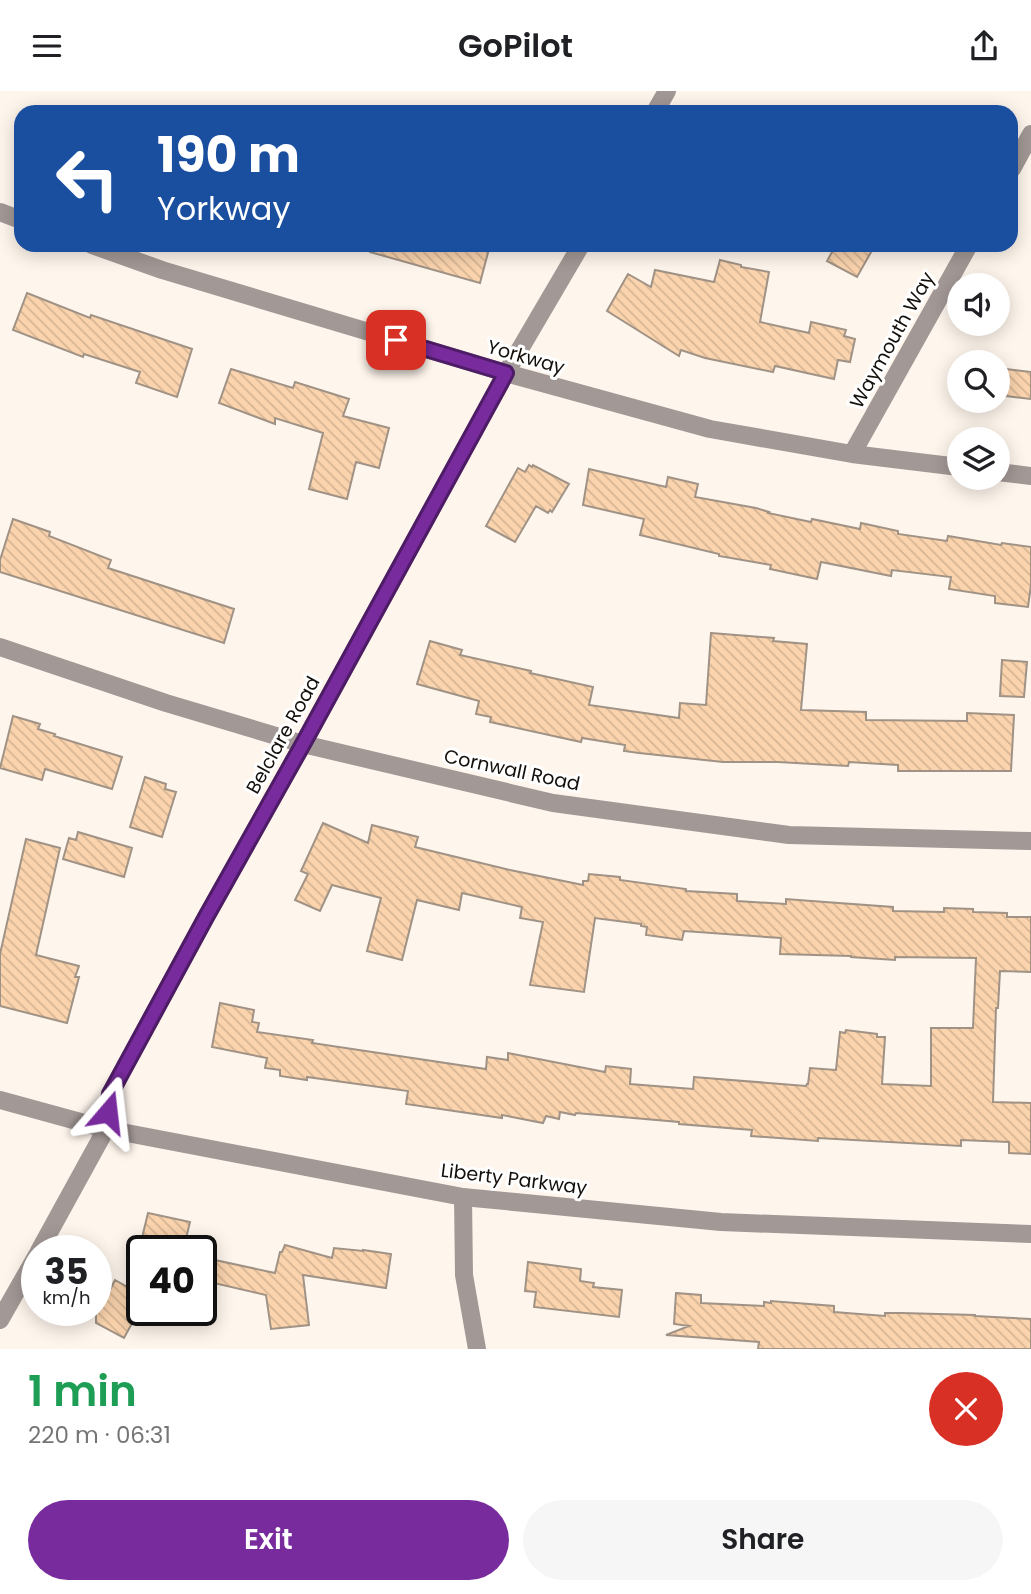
<!DOCTYPE html>
<html lang="en">
<head>
<meta charset="utf-8">
<style>
  :root { --surface:#fff; --page:#f6f6f6; --text:#202124; --muted:#757577; --accent:#782b9d }
  body { margin:0; font-family:Poppins,sans-serif; background:var(--page); color:var(--text); height:100vh; display:flex; flex-direction:column; font-size:26px; white-space:nowrap }
  * { box-sizing:border-box; margin:0 }
  p { font-size:23px; color:var(--muted) }
  .icon { flex:none; width:38px; height:38px; fill:none; stroke:currentColor; stroke-width:2; stroke-linecap:round; stroke-linejoin:round }
  .map { position:relative; height:1258px; overflow:hidden }
  .details { display:flex; flex-direction:column; background:var(--surface); flex:1 }
  .details>* { flex:none }
  .top-card { position:absolute; left:14px; top:14px; width:1004px; height:147px; border-radius:21px; box-shadow:0 4px 18px #0003; background:#1a4fa0; color:#fff; overflow:hidden }
  .buttons { position:absolute; left:947px; top:182px; display:grid; gap:14px }
  .buttons a { display:grid; place-items:center; width:63px; height:63px; border-radius:50%; background:var(--surface); box-shadow:0 4px 18px #0003; font-size:35px }
  .speed { position:absolute; left:21px; top:1144px; display:flex; gap:14px; font-size:35px; font-weight:700; text-align:center }
  .speed>* { display:grid; place-content:center; width:91px; height:91px; border-radius:50%; background:var(--surface); box-shadow:0 4px 18px #0003; line-height:1 }
  .speed small { font-size:18px; font-weight:400 }
  .speed .limit { border:4px solid #111; border-radius:10px; background:#fff; color:#111 }
  .pin { position:absolute; display:grid; place-items:center; width:60px; height:60px; color:#fff; margin:-30px; border-radius:14px; box-shadow:0 4px 10px #0006 }
  .me { position:absolute; width:77px; margin:-38px; rotate:17deg; stroke-linejoin:round; filter:drop-shadow(0 0 5px #0008) }
  .turn { display:flex; align-items:center; gap:24px; height:147px; padding:0 28px; font-size:32px }
  .turn .icon { width:91px; height:91px; stroke-width:2.5 }
  .turn b { display:block; font-size:49px; line-height:60px }
  .round { display:grid; place-items:center; flex:none; width:74px; height:74px; border-radius:37px; background:var(--page) }
  .head { display:flex; align-items:center; justify-content:space-between; height:119px; padding:0 28px }
  h1 { font-size:42px; font-weight:600; line-height:52px; color:#1e9e55 }
  .cta { display:flex; gap:14px; margin-top:auto; padding:14px 28px }
  .cta a { flex:1; height:80px; border-radius:42px; background:var(--accent); color:#fff; font-size:28px; font-weight:600; line-height:80px; text-align:center }
  .cta a+a { background:var(--page); color:var(--text) }
  header { display:flex; justify-content:space-between; align-items:center; height:91px; padding:0 28px; background:var(--surface); font-size:32px; font-weight:600 }
  .map>svg:first-child { display:block }
  .building { fill:url(#building-back-hatch); stroke:#a09284; stroke-width:2 }
  .lines { fill:none; stroke-linecap:round; stroke-linejoin:round }
  .minor { stroke:#a29896; stroke-width:18 }
  .route-casing { stroke:#4e1c66; stroke-width:18 }
  .route { stroke:#782b9d; stroke-width:12 }
  .labels { text-anchor:middle; dominant-baseline:central; stroke-width:6; stroke-linejoin:round; paint-order:stroke }
  .street-label { font-size:19px; fill:#140f0a; stroke:#fff }
</style>
</head>
<body>
<header><svg class="icon" aria-label="menu" viewBox="0 0 24 24"><path d="M4 6h16M4 12h16M4 18h16"/></svg>GoPilot<svg class="icon" aria-label="share" viewBox="0 0 24 24"><path d="M12 15V3M7 8l5-5 5 5M5 13v7h14v-7"/></svg></header>
<div class="map">
<svg width="1031" height="1258" viewBox="0 0 1031 1258">
  <defs>
    <pattern id="building-back-hatch" width="6" height="6" patternUnits="userSpaceOnUse" patternTransform="scale(1.75)"><rect width="6" height="6" fill="#fbd4ae"/><path d="M-1 5l2 2M0 0l6 6M5-1l2 2" fill="none" stroke="#d6b594"/></pattern>
  </defs>
  <rect width="100%" height="100%" fill="#fef5ec"/>
  <path class="building" d="M 371,154 L 490,154 L 480,192 L 370,161 Z
    M 836,154 L 875,154 L 857,186 L 827,170 Z
    M 720,169 L 741,174 L 741,176 L 769,181 L 760,231 L 809,242 L 811,231 L 846,239 L 844,245 L 855,248 L 850,271 L 838,269 L 834,288 L 775,275 L 773,281 L 705,267 L 681,259 L 679,265 L 607,220 L 628,183 L 651,196 L 655,179 L 714,191 Z
    M 27,202 L 90,227 L 91,224 L 192,258 L 177,306 L 136,292 L 140,281 L 84,263 L 83,266 L 13,239 Z
    M 998,277 L 1031,281 L 1031,308 L 998,304 Z
    M 231,278 L 293,297 L 295,291 L 349,308 L 343,325 L 389,337 L 379,377 L 356,371 L 347,408 L 309,398 L 323,342 L 275,327 L 275,333 L 219,312 Z
    M 529,374 L 532,376 L 533,374 L 569,393 L 552,421 L 550,419 L 548,422 L 536,415 L 515,451 L 486,435 L 518,377 L 525,381 Z
    M 589,378 L 666,396 L 668,386 L 698,393 L 695,406 L 756,417 L 769,421 L 768,422 L 811,431 L 812,428 L 860,438 L 861,432 L 898,440 L 898,443 L 947,450 L 948,445 L 1001,454 L 1002,452 L 1031,456 L 1031,494 L 1028,516 L 995,512 L 995,505 L 949,498 L 951,486 L 892,479 L 891,485 L 821,471 L 817,488 L 770,478 L 771,474 L 719,465 L 719,463 L 640,444 L 644,428 L 583,414 Z
    M 13,428 L 50,441 L 49,445 L 111,469 L 108,477 L 234,518 L 224,552 L 0,481 L 0,469 Z
    M 711,542 L 774,547 L 773,550 L 807,553 L 801,619 L 866,621 L 866,629 L 967,630 L 967,622 L 1014,624 L 1011,680 L 898,680 L 898,674 L 849,671 L 848,675 L 778,671 L 723,671 L 639,662 L 624,660 L 625,654 L 582,647 L 581,651 L 490,631 L 491,626 L 476,623 L 479,610 L 417,593 L 430,550 L 462,559 L 460,564 L 531,580 L 530,582 L 593,596 L 589,614 L 679,627 L 680,612 L 706,614 Z
    M 1002,569 L 1027,571 L 1024,606 L 1000,605 Z
    M 13,625 L 40,633 L 38,638 L 55,643 L 54,645 L 122,666 L 112,698 L 45,678 L 42,689 L 0,677 Z
    M 145,686 L 166,693 L 165,698 L 176,701 L 162,746 L 130,736 Z
    M 323,732 L 368,752 L 372,734 L 418,746 L 415,756 L 510,779 L 583,794 L 583,790 L 588,790 L 589,783 L 620,786 L 620,789 L 686,798 L 686,800 L 737,803 L 737,810 L 786,813 L 786,808 L 825,811 L 893,816 L 893,820 L 944,821 L 944,817 L 973,818 L 973,821 L 1007,822 L 1007,826 L 1031,826 L 1031,881 L 1000,880 L 998,917 L 996,917 L 993,1011 L 1031,1012 L 1031,1063 L 1009,1062 L 1009,1051 L 961,1049 L 961,1055 L 818,1047 L 818,1050 L 751,1045 L 752,1039 L 679,1033 L 679,1031 L 576,1022 L 575,1024 L 560,1021 L 559,1028 L 546,1025 L 543,1032 L 502,1024 L 502,1027 L 406,1013 L 408,1000 L 307,986 L 307,989 L 280,985 L 280,979 L 265,977 L 267,967 L 212,956 L 220,912 L 254,919 L 252,931 L 259,932 L 257,941 L 313,949 L 312,952 L 486,978 L 487,966 L 508,969 L 508,962 L 605,981 L 606,975 L 631,978 L 630,993 L 693,998 L 694,986 L 806,995 L 807,993 L 808,993 L 810,977 L 836,979 L 840,941 L 845,942 L 846,939 L 877,943 L 877,946 L 885,946 L 882,993 L 931,995 L 931,937 L 973,937 L 976,867 L 895,866 L 895,869 L 851,866 L 851,865 L 780,863 L 781,847 L 684,840 L 682,849 L 646,844 L 647,836 L 641,835 L 641,833 L 595,827 L 584,901 L 530,894 L 543,831 L 520,827 L 522,816 L 462,802 L 459,819 L 417,809 L 402,869 L 367,860 L 381,807 L 332,794 L 320,820 L 295,809 L 308,783 L 301,780 Z
    M 78,741 L 132,757 L 124,786 L 63,768 L 69,747 L 76,749 Z
    M 26,748 L 60,757 L 36,864 L 79,875 L 75,886 L 79,886 L 67,932 L 0,915 L 0,863 Z
    M 148,1122 L 190,1131 L 183,1160 L 163,1160 L 140,1155 Z
    M 285,1154 L 332,1167 L 334,1157 L 363,1160 L 363,1159 L 391,1163 L 386,1197 L 303,1184 L 309,1234 L 271,1238 L 266,1204 L 201,1189 L 201,1166 L 275,1182 L 280,1161 L 282,1161 Z
    M 528,1171 L 581,1178 L 580,1190 L 594,1192 L 593,1196 L 622,1199 L 619,1226 L 534,1216 L 536,1201 L 525,1200 Z
    M 115,1189 L 142,1204 L 142,1214 L 124,1247 L 96,1232 L 96,1205 L 105,1209 Z
    M 676,1202 L 701,1204 L 701,1212 L 764,1215 L 764,1211 L 771,1212 L 771,1210 L 834,1215 L 834,1221 L 885,1225 L 885,1222 L 901,1222 L 975,1224 L 975,1225 L 1031,1228 L 1031,1258 L 758,1258 L 759,1251 L 666,1244 L 689,1235 L 674,1233 Z"/>
  <g class="lines">
    <path class="minor" d="M 655,21 L 667,0
      M 1012,78 L 1031,43
      M 0,121 L 21,129
      M 92,154 L 162,179 L 506,282 L 710,338 L 852,363 L 959,376
      M 852,363 L 969,154
      M 998,381 L 1031,385
      M 0,556 L 166,612 L 303,653 L 553,712 L 789,744 L 1031,750
      M 0,1009 L 106,1038 L 463,1106 L 721,1131 L 1031,1143
      M 463,1106 L 464,1184 L 477,1258
      M 39,1160 L 106,1038 L 110,1003 L 206,826 L 303,653 L 506,282 L 581,154
      M 0,1229 L 37,1164"/>
  </g>
  <g class="lines">
    <g class="route-casing">
      <path id="route" d="M 108,1021 L 110,1003 L 206,826 L 303,653 L 506,282 L 396,249"/>
    </g>
    <use href="#route" class="route"/>
  </g>
  <g class="labels">
    <g class="street-label">
      <text transform="translate(892 249) rotate(-61)">Waymouth Way</text>
      <text transform="translate(526 266) rotate(16)">Yorkway</text>
      <text transform="translate(283 644) rotate(-61)">Belclare Road</text>
      <text transform="translate(512 679) rotate(12)">Cornwall Road</text>
      <text transform="translate(514 1088) rotate(7)">Liberty Parkway</text>
    </g>
  </g>
</svg>
<div class="buttons">
<a><svg class="icon" aria-label="sound" viewBox="0 0 24 24"><path d="M4 9h4l5-4v14l-5-4H4zM17 9q2 3 0 6"/></svg></a>
<a><svg class="icon" aria-label="search" viewBox="0 0 24 24"><circle cx="10" cy="10" r="6"/><path d="M15 15l6 6"/></svg></a>
<a><svg class="icon" aria-label="layers" viewBox="0 0 24 24"><path d="M12 4l9 5-9 5-9-5zM3 14l9 5 9-5"/></svg></a>
</div>
<div class="speed"><div>35<small>km/h</small></div><div class="limit">40</div></div>
<div class="pin" style="left:396px;top:249px;background:#d93025"><svg class="icon" aria-label="arrive" viewBox="0 0 24 24"><path d="M6 21V4h12l-3 4 3 4H6"/></svg></div>
<svg class="me" style="left:108px;top:1021px" viewBox="-20 -20 40 40"><path d="M0-17L14 15 0 8-14 15z" fill="#782b9d" stroke="#fff" stroke-width="4"/></svg>
<div class="top-card">
<div class="turn"><svg class="icon" aria-label="left" viewBox="0 0 24 24"><path d="M17 20v-9H6M10 6l-5 5 5 5"/></svg><div><b>190 m</b>Yorkway</div></div>
</div>
</div>
<section class="details">
<div class="head"><div><h1>1 min</h1><p>220 m · 06:31</p></div><a class="round" style="background:#d93025;color:#fff"><svg class="icon" aria-label="close" viewBox="0 0 24 24"><path d="M6 6l12 12M18 6L6 18"/></svg></a></div>
<div class="cta"><a>Exit</a><a>Share</a></div>
</section>
</body>
</html>
